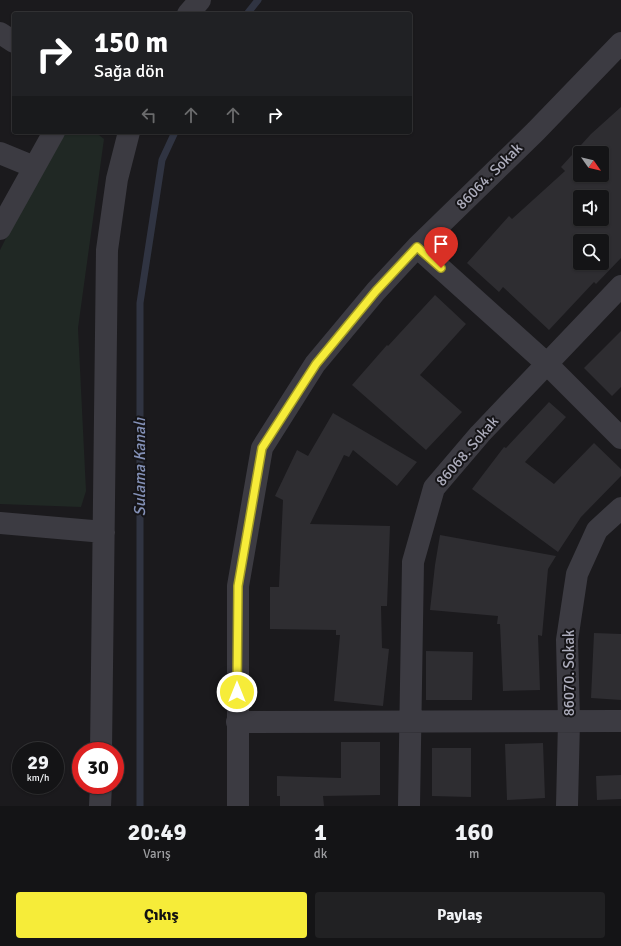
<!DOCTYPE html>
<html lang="tr">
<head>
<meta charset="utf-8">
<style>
  :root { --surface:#141416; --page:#212123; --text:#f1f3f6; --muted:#9d9ea1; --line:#333335; --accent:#f6ec39 }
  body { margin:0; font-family:Signika,sans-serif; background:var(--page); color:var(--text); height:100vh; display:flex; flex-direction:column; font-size:15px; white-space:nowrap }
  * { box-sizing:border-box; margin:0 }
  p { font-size:13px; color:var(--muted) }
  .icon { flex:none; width:22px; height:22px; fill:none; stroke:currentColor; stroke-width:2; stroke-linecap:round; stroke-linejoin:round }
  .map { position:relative; height:806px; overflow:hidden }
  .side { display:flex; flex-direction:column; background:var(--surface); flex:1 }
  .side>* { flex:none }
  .hud { position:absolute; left:12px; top:12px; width:400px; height:122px; border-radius:4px; box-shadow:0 1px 3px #0004,0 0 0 1px var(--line); background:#202124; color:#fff; overflow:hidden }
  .needle { width:26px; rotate:124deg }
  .fabs { position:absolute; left:573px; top:146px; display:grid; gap:8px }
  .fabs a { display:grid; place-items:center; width:36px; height:36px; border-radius:4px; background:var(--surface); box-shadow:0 1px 3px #0004,0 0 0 1px var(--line); font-size:20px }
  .speed { position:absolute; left:12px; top:742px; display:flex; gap:8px; font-size:20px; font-weight:700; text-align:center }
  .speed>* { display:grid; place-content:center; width:52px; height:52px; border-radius:50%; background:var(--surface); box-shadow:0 1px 3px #0004,0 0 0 1px var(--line); line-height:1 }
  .speed small { font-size:10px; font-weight:400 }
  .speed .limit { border:6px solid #d22; background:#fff; color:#111 }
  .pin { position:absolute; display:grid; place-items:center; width:34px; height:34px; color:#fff; margin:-41px -17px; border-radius:50% 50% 50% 0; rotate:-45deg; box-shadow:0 0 4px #0007 }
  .pin .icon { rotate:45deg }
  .me { position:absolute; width:44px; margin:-22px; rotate:0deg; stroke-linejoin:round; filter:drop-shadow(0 0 3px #0008) }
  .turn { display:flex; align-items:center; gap:14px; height:84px; padding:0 16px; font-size:18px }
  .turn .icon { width:52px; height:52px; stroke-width:2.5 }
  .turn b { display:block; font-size:28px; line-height:34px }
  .lanes { display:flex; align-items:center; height:38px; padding:0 16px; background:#0003; justify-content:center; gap:20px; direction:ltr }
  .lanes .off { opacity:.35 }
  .eta { display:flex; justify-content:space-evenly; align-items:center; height:68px; text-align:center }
  .eta b { font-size:24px; font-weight:700; line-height:28px }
  .primary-button { display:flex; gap:8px; margin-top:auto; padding:8px 16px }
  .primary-button a { flex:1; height:46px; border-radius:4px; background:var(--accent); color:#111; font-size:16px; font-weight:700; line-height:46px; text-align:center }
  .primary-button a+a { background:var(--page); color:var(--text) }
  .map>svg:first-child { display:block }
  .green { fill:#202824 }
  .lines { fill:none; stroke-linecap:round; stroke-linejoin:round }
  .stream { stroke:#303442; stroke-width:7 }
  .building { fill:#2e2d31; fill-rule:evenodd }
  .minor { stroke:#3c3b42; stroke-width:22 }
  .route-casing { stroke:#a09925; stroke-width:10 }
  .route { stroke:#f6ec39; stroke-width:7 }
  .labels { text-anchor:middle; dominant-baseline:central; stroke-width:4; stroke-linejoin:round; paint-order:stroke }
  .street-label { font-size:15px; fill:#adadbc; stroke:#161518 }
  .water-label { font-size:16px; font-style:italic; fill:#8491b7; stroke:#161518 }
</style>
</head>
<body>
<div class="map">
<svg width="621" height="806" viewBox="0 0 621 806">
  <rect width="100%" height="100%" fill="#1b1a1d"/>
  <path class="green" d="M 65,132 L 95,132 L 104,139 L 78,328 L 86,491 L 81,507 L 0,504 L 0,250 L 59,134 Z"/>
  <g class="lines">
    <path class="stream" d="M 247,14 L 258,0
      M 140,806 L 140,303 L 162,160 L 175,132"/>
  </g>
  <path class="building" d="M 621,107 L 621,258 L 596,284 L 594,282 L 549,330 L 503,287 L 499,292 L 467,263 L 509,216 L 512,219 L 565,171 L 561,167 L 591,134 ZM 580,153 L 602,153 L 602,175 L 580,175 ZM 580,197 L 602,197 L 602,219 L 580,219 ZM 580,241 L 602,241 L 602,263 L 580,263 Z
    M 435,295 L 466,324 L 420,375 L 462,412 L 426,450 L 352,385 L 387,345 L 388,346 Z
    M 621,331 L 621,387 L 612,396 L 584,368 Z
    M 549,402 L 566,417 L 525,462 L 554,484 L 594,443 L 621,469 L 621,476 L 581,517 L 558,552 L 472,489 L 504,447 L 506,448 Z
    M 333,413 L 417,462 L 397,486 L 353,450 L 349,457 L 344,455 L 310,524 L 390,526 L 387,606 L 381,606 L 382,648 L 389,649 L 383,706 L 334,701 L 340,635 L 336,635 L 336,630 L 270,629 L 270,587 L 279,587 L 283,500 L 275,496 L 297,450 L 308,456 Z
    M 440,535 L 556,556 L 548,569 L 542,636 L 538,635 L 540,690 L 503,691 L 500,624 L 497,624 L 498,616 L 430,610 L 435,565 Z
    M 594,633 L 621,634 L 621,700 L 591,698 Z
    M 426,651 L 473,652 L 472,700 L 426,700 Z
    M 341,742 L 380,742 L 380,795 L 323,796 L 324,806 L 280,806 L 280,796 L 277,796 L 277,776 L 341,778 Z
    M 543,743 L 545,798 L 507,800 L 505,744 Z
    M 432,748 L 471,748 L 471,797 L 432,796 Z
    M 621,775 L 621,799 L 597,800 L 596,776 Z"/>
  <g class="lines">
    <path class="minor" d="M 188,14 L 200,0
      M 0,33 L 14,42
      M 0,153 L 34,167
      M 0,229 L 54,132
      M 417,247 L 547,364 L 621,438
      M 0,523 L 104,532
      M 237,722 L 621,721
      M 101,751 L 107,250 L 117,179 L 129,132
      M 100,806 L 101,785
      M 238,806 L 238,586 L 262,448 L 315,364 L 376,291 L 417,247 L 536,131 L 621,43
      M 409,806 L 413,562 L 434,488 L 480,434 L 621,286
      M 567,806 L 569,721 L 567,640 L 577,574 L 597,530 L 621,508"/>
  </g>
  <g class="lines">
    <g class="route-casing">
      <path id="route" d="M 237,692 L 238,586 L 262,448 L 316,364 L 376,291 L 417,247 L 441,268"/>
    </g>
    <use href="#route" class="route"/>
  </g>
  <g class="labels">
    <g class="street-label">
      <text transform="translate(489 176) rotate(-45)">86064. Sokak</text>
      <text transform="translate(467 451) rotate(-49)">86068. Sokak</text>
      <text transform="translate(569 673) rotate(-90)">86070. Sokak</text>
    </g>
    <g class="water-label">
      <text transform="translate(140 467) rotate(-90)">Sulama Kanalı</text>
    </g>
  </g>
</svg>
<div class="fabs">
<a><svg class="needle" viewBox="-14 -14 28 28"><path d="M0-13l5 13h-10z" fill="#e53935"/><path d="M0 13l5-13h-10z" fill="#9d9ea1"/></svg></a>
<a><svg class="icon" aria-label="sound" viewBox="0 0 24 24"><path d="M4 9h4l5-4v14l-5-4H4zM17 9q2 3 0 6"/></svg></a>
<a><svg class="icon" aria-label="search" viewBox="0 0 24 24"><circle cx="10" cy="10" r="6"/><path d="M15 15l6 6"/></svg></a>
</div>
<div class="speed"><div>29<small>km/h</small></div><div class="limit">30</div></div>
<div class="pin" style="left:441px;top:268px;background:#d93025"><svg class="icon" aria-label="arrive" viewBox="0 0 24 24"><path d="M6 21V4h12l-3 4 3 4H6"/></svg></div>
<svg class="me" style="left:237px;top:692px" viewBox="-20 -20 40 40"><circle r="17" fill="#f6ec39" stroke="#fff" stroke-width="3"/><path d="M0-11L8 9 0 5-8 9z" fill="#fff"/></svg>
<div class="hud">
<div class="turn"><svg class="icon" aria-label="right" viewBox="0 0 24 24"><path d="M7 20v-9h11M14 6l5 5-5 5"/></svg><div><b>150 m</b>Sağa dön</div></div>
<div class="lanes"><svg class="icon off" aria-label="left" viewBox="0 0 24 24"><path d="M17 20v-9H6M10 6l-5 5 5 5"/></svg><svg class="icon off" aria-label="ahead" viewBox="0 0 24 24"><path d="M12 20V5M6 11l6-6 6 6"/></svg><svg class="icon off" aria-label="ahead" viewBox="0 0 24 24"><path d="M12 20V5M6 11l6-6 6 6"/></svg><svg class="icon" aria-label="right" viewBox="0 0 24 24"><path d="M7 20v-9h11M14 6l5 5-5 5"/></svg></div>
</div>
</div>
<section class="side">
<div class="eta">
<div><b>20:49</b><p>Varış</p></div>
<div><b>1</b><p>dk</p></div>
<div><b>160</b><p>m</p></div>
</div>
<div class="primary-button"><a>Çıkış</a><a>Paylaş</a></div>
</section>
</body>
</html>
